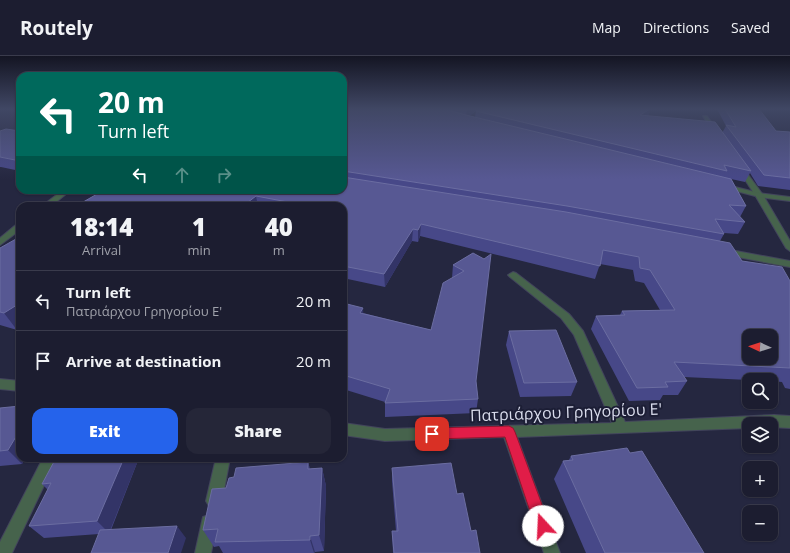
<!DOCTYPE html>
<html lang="en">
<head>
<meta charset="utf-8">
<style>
  :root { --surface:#1c1d30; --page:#252638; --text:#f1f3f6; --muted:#a0a2ab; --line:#3a3b4c; --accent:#2563eb }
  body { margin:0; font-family:"Open Sans",sans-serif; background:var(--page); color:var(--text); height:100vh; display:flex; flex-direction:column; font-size:15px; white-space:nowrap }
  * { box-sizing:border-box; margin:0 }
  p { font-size:13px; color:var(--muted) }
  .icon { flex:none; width:22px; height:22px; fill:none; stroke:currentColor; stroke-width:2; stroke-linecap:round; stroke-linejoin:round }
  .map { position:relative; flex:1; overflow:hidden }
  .side { position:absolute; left:16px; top:146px; width:331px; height:260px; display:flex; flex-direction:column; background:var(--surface); border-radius:12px; box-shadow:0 1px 3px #0004,0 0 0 1px var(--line) }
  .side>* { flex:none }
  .guide { position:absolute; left:16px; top:16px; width:331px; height:122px; border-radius:12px; box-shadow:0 1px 3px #0004,0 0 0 1px var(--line); background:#00695c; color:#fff; overflow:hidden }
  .needle { width:26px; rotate:274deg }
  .buttons { position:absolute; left:742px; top:273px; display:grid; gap:8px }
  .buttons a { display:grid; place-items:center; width:36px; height:36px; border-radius:8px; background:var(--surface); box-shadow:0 1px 3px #0004,0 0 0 1px var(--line); font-size:20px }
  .pin { position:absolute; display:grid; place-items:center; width:34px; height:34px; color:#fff; margin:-17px; border-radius:8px; box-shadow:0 2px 6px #0006 }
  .me { position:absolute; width:44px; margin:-22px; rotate:340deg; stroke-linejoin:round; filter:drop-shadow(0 0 3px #0008) }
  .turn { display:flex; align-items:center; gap:14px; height:84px; padding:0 16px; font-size:18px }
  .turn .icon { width:52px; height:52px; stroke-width:2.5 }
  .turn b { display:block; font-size:28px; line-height:34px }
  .lanes { display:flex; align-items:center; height:38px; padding:0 16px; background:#0003; justify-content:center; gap:20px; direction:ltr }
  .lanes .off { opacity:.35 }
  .eta { display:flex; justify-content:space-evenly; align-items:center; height:68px; text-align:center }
  .eta b { font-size:24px; font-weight:800; line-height:28px }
  .cta { display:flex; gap:8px; margin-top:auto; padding:8px 16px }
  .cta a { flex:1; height:46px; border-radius:12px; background:var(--accent); color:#fff; font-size:16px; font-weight:800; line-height:46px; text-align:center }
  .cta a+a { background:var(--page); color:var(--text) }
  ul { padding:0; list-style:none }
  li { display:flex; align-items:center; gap:12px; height:60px; padding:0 16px; border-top:1px solid var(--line) }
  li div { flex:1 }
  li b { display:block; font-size:15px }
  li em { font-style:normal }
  header { display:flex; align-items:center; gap:24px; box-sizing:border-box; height:56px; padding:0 20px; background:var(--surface); border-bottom:1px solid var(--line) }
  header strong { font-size:19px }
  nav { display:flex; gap:22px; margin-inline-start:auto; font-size:14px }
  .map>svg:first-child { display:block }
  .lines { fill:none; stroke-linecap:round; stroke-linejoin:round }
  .minor-casing { stroke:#42445c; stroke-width:2 }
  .tertiary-casing { stroke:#42445c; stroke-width:2 }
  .minor { fill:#46634c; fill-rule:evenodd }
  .tertiary { fill:#46634c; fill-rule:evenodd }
  .wall { fill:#474888; fill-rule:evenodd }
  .shaded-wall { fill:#333467 }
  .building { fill:#575893; stroke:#6b6da1; fill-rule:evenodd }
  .route { fill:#e11d48; stroke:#92132f }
  .labels { text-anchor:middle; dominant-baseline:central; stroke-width:4; stroke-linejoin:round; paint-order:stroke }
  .near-street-label { font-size:16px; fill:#d9dcec; stroke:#1c1e35 }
</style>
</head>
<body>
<header>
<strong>Routely</strong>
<nav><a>Map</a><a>Directions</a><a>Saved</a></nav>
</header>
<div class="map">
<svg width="790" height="497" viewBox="0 0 790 497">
  <rect width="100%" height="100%" fill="#252740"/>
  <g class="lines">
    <g class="minor-casing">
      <path id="minor" d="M 703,60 L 707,60 L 718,76 L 717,77 L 713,77 Z
        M 737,109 L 741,109 L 763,139 L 790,185 L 790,195 L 786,192 L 755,139 L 736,110 Z
        M 63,134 L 71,134 L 51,150 L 42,150 Z
        M 17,168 L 20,168 L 20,174 L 0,189 L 0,182 Z
        M 725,193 L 790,205 L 790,211 L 722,198 L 721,196 L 722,194 Z
        M 513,216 L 516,217 L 569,258 L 583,275 L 625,366 L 774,359 L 790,360 L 790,372 L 771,371 L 771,368 L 749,368 L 749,372 L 517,381 L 560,497 L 544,497 L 504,381 L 385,385 L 343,379 L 343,367 L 385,373 L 612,367 L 574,279 L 561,262 L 510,221 L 508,219 Z
        M 0,323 L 20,325 L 20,335 L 0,333 Z
        M 43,402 L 57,402 L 12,497 L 0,497 L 0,486 Z
        M 216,402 L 230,402 L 222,445 L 219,450 L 214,453 L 209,450 L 206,445 Z
        M 209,459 L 215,461 L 217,467 L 211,497 L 195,497 L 203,461 Z"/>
    </g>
    <g class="tertiary-casing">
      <path id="tertiary" d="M 723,128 L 759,137 L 790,141 L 790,145 L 759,141 L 721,131 L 720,130 Z"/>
    </g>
    <use href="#minor" class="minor"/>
    <use href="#tertiary" class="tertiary"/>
  </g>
  <path class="wall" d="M 343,53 L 651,53 L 648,60 L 722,77 L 726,70 L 717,53 L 759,53 L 776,75 L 790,76 L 790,134 L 758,130 L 750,117 L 745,126 L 731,123 L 746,150 L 740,161 L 745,166 L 738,178 L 724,177 L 724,178 L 720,185 L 742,205 L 790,225 L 790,333 L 785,332 L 782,326 L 771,325 L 771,324 L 749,324 L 684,321 L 687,325 L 678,339 L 663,339 L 660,344 L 629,345 L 591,273 L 596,260 L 620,259 L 622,255 L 660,254 L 644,227 L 635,225 L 633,214 L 600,208 L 595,223 L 420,180 L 418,186 L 412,185 L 385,231 L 343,222 L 343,150 L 79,150 L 78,149 L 343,134 ZM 476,55 L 475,61 L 469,60 Z
    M 0,75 L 20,75 L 20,115 L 1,111 L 0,111 Z
    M 0,192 L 17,274 L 0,269 Z
    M 473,197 L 476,325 L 478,343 L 476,357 L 385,361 L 385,346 L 343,333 L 343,247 L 363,257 L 431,274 L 452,222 L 453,209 Z
    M 509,275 L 577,326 L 571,340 L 520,341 L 506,289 Z
    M 0,352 L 20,402 L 25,402 L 22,408 L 0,410 Z
    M 630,397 L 704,497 L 586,497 L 554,423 L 563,405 L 569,404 L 571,400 Z
    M 56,402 L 139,402 L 111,474 L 186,482 L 99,478 L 44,482 L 29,470 L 48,434 L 42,428 Z
    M 308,406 L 310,413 L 322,412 L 326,430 L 324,495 L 315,496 L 315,497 L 223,497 L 219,490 L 214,491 L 203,474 L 226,432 L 234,421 Z
    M 392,412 L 457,438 L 471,475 L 480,497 L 393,497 L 392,475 L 396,475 L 392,425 Z"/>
  <path class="shaded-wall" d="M 467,53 L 478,53 L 466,62 Z
    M 650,53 L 651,53 L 648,61 L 640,59 Z
    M 256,140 L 258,150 L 243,150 Z
    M 421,168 L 420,180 L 418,186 L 418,174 Z
    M 413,173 L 412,185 L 385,231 L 384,218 Z
    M 20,247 L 20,271 L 17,274 L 4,257 Z
    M 363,252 L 364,266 L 360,257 Z
    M 20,374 L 20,402 L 25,402 L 22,408 L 8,394 Z
    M 124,402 L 139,402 L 109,477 L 97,465 Z
    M 308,406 L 313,424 L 308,413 Z
    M 322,412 L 326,430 L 324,495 L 319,479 Z
    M 177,470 L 186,482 L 181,497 L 168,497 Z
    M 310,480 L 315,496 L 315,497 L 314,497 L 310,484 Z"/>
  <path class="building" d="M 343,53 L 444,53 L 466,59 L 731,123 L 746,150 L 729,149 L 745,166 L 715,163 L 724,178 L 567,150 L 343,115 Z
    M 478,53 L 650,53 L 640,59 L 715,66 L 751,115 L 724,109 L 727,115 L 476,55 Z
    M 725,53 L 759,53 L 776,75 L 790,76 L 790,122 L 764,119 L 726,69 L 736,71 Z
    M 6,73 L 20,75 L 20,105 L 0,101 L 0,75 Z
    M 343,121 L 566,156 L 730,187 L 742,205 L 782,211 L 790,225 L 790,312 L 674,306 L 687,325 L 665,326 L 668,331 L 637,332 L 596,260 L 625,259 L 622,255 L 675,254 L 650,214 L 640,212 L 639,201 L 603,194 L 600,210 L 421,168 L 418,174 L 413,173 L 384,218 L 343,210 L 343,150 L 309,150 L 256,140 L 243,150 L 85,150 L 78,149 L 104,134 L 343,134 ZM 749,280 L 771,280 L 771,302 L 749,302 Z
    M 16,183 L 20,184 L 20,247 L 4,257 L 0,256 L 0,192 Z
    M 473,197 L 484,203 L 491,198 L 476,325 L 478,343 L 385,347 L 390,333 L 343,319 L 343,247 L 363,252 L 360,257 L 431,274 L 443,227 L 464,215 L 453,209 Z
    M 556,274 L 577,326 L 524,327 L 509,275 Z
    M 20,350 L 20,374 L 8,394 L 0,395 L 0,352 Z
    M 627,392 L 630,397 L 642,395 L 704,497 L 605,497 L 563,405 L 573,404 L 571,400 Z
    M 56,402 L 124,402 L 97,465 L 29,470 L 51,427 L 42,428 Z
    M 308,406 L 308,413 L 322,412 L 319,479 L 310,480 L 310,484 L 215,486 L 218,473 L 203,474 L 212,433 L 226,432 L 229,422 L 234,421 L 236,412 Z
    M 451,407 L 457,438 L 463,437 L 471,475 L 476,474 L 480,497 L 394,497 L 392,475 L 398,475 L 392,412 Z
    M 177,470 L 168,497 L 91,497 L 100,474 Z"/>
  <linearGradient id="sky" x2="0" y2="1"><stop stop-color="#141523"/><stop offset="0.43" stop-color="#404764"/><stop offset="1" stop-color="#404764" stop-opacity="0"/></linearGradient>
  <rect width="790" height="123" fill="url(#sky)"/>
  <path class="route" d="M 509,370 L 513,372 L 515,376 L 550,470 L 548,475 L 543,477 L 538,475 L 535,470 L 505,381 L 432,383 L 427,382 L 426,378 L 427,374 L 432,372 Z"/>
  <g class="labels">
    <g class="near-street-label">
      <text transform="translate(566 356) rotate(-2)">Πατριάρχου Γρηγορίου Ε'</text>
    </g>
  </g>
</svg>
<div class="buttons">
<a><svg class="needle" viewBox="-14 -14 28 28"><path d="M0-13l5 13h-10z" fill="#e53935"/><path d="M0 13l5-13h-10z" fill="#a0a2ab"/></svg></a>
<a><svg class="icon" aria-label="search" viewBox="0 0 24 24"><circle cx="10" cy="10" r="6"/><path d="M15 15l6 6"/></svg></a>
<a><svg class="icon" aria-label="layers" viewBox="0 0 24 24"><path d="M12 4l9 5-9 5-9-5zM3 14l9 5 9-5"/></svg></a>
<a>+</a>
<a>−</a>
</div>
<div class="pin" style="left:432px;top:378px;background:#d93025"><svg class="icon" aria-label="arrive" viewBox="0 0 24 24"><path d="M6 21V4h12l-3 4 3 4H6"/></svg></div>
<svg class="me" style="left:543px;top:470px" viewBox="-20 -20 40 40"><circle r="19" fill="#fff"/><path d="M0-13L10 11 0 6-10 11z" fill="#e11d48"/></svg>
<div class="guide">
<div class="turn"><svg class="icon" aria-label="left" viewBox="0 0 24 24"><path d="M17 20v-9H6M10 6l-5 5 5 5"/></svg><div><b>20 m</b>Turn left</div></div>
<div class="lanes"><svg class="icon" aria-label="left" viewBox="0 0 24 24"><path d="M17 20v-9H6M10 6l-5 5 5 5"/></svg><svg class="icon off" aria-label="ahead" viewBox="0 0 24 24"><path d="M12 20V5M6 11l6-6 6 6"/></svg><svg class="icon off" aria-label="right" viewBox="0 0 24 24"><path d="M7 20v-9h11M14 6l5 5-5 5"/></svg></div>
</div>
<section class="side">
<div class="eta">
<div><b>18:14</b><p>Arrival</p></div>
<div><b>1</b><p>min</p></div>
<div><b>40</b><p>m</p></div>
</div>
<ul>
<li><svg class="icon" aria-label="left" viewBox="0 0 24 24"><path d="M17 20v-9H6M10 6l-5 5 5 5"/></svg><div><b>Turn left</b><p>Πατριάρχου Γρηγορίου Ε'</p></div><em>20 m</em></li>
<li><svg class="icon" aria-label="arrive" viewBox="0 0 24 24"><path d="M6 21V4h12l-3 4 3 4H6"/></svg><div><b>Arrive at destination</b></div><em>20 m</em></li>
</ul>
<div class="cta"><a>Exit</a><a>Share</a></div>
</section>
</div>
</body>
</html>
